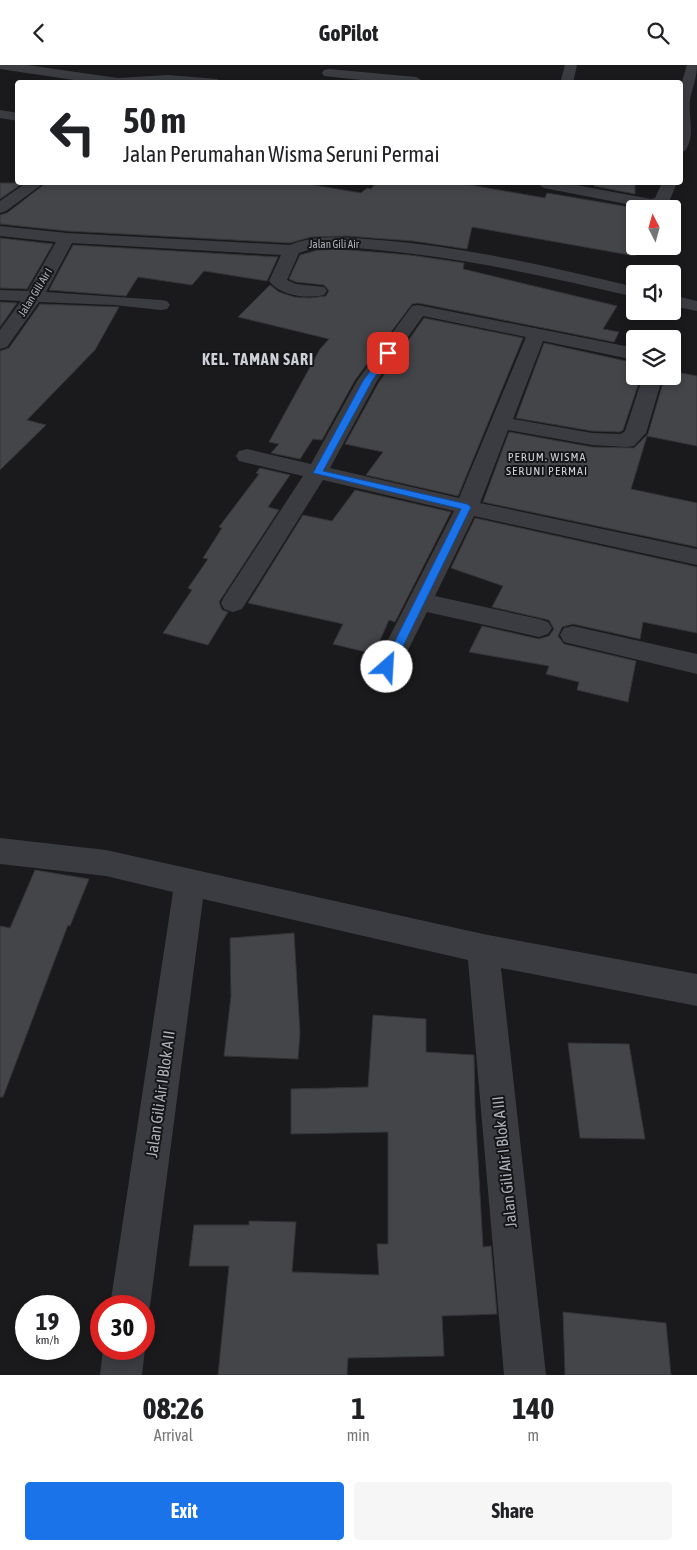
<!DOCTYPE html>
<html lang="en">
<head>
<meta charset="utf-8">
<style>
  :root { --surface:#fff; --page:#f6f6f6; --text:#202124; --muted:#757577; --accent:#1a73e8 }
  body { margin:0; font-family:"Asap Condensed",sans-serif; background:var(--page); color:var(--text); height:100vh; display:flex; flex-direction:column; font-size:19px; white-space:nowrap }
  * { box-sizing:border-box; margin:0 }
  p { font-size:16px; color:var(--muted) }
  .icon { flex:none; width:28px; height:28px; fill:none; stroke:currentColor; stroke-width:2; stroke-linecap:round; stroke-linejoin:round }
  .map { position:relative; height:1310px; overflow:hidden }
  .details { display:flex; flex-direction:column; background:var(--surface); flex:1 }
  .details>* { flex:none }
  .hud { position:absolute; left:15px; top:15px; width:668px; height:105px; border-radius:5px; box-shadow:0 2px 8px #0003; background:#fff; color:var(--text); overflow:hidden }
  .needle { width:32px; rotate:354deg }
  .controls { position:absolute; left:626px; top:135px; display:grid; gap:10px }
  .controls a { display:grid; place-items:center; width:55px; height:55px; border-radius:5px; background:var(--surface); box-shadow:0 2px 8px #0003; font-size:25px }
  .speed { position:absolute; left:15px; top:1230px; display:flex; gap:10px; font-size:25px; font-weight:700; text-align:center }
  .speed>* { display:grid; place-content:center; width:65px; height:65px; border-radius:50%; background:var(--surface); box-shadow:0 2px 8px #0003; line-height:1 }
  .speed small { font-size:12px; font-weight:400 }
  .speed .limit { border:8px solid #d22; background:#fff; color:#111 }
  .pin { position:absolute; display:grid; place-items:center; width:42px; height:42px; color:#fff; margin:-21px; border-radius:10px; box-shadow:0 2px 8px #0006 }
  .me { position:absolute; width:55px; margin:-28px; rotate:26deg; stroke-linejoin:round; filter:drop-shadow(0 0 4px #0008) }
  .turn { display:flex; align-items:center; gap:18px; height:105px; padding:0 25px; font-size:22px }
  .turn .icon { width:65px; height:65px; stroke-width:2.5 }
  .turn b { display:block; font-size:35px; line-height:42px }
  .eta { display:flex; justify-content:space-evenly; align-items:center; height:85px; text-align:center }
  .eta b { font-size:30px; font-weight:700; line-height:35px }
  .cta { display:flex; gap:10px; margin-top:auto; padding:10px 25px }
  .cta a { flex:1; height:58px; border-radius:5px; background:var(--accent); color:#fff; font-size:20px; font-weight:700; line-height:58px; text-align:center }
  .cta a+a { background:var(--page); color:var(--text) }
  header { display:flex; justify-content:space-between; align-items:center; height:65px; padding:0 25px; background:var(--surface); font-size:22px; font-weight:700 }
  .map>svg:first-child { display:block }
  .building { fill:#444549; stroke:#343438 }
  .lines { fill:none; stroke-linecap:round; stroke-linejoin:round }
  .minor { fill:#3b3c41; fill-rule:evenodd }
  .route { fill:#1a73e8; stroke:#114b97 }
  .labels { text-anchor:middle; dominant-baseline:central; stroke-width:4; stroke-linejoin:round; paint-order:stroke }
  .far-street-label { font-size:11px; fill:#acb1bc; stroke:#151517 }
  .far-neighbourhood-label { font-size:12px; letter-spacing:1px; fill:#cdd0d8; stroke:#151517 }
  .far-district-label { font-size:16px; font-weight:bold; letter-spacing:1px; fill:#cdd0d8; stroke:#151517 }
  .near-street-label { font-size:16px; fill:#acb1bc; stroke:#151517 }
</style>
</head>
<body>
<header><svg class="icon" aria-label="back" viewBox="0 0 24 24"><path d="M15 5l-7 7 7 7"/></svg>GoPilot<svg class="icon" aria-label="search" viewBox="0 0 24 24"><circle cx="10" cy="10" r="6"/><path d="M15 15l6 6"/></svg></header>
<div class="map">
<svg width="697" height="1310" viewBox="0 0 697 1310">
  <rect width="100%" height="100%" fill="#1a1a1c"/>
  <path class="building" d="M 0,118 L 23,118 L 0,134 Z
    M 46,118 L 302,118 L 361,128 L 367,123 L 371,124 L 376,118 L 404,119 L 406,118 L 459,118 L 545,133 L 547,128 L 635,143 L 635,191 L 472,162 L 467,184 L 413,176 L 346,171 L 311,172 L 290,178 L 67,166 L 0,159 L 0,150 L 7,148 Z
    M 596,118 L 635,118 L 635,129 L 594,121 Z
    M 0,173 L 53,179 L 27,224 L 0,223 Z
    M 73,180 L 278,192 L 267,216 L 204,206 L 192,220 L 138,212 L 126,231 L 49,225 Z
    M 338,184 L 410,190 L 464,198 L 463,204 L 617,241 L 603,264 L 619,267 L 614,277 L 418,238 L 412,239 L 355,315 L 322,375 L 313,374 L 300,394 L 271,388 L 279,379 L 269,377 L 320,284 L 329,274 L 238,252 L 270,220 L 279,227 L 294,232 L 310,233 L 326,231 L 329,226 L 324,220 L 296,217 L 289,214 L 300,190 L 318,185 Z
    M 0,237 L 17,238 L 0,262 Z
    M 40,239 L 119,242 L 95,285 L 27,355 L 46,360 L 0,405 L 0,286 L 9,283 Z
    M 424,253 L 523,273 L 458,431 L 366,410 L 383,387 L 345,379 L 379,317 Z
    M 544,278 L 635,298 L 635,311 L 641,311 L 623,365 L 620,367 L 592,366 L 516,353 Z
    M 672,306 L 697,311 L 697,381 L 647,371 L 631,424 L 697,438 L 697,482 L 483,437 L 509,367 L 592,382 L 634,383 L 648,369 L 665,311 L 672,311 Z
    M 260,403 L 290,410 L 268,442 L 279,445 L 219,537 L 222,545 L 228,547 L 208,580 L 163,568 L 192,525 L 188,523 L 208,494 L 203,493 L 222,463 L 219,462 L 259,409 L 256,408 Z
    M 355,425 L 451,447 L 395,557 L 389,555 L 374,589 L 333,579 L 343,559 L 248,538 L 303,450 L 332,456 Z
    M 475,453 L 697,502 L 697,568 L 643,557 L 640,574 L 573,559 L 562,562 L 558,571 L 564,579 L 636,596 L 628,637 L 577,625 L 579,617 L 546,609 L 549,601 L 469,587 L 482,561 L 539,574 L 549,571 L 554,564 L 549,555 L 492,542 L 503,521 L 451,503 Z
    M 35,805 L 89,814 L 70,861 L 68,860 L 3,1032 L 0,1032 L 0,861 L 10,863 Z
    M 294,868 L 300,968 L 298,994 L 224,991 L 231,931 L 230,873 Z
    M 373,950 L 426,954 L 426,987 L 474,990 L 475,1042 L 483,1182 L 491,1181 L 497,1249 L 442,1251 L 444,1291 L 348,1293 L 347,1310 L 218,1310 L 229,1201 L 189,1201 L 194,1160 L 249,1160 L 249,1156 L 296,1157 L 292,1207 L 379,1210 L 377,1179 L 388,1179 L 388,1067 L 291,1069 L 291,1024 L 368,1022 Z
    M 568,978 L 629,979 L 645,1074 L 580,1073 Z
    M 563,1247 L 666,1258 L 671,1310 L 565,1310 Z"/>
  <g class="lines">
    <path class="minor" d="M 0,0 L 27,0 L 118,13 L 168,10 L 217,14 L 223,18 L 94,18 L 0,4 Z
      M 565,0 L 577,0 L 573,18 L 560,18 Z
      M 687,0 L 697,0 C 697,13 692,23 690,35 C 688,53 696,70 685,86 L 680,87 L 680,23 Z
      M 329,4 L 416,12 L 423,16 L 389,18 L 324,11 L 322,8 L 324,5 Z
      M 0,45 L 18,48 L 18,56 L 0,53 Z
      M 26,118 L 44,118 L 6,146 L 0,148 L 0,136 Z
      M 536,118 L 565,118 L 651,134 L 655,133 L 662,118 L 677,118 L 668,139 L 652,144 L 544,123 Z
      M 0,161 L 67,168 L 290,180 C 318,168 350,173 380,175 C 467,182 551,202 635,222 L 635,232 C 550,212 465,193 378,185 C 352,183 323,178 299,188 L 287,215 L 296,219 L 324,222 L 327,226 L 324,230 C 307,234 280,231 269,216 L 281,190 L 72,178 L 46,227 L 161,235 L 167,236 L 170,240 L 167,244 L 161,245 L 114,240 L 39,237 L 7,282 L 0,284 L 0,265 L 21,236 L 0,235 L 0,225 L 28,226 L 56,177 L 0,171 Z
      M 672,230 L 697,236 L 697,246 L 672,241 Z
      M 418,240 L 635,283 L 635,295 L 543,276 L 513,354 L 592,368 L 621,369 L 625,366 L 643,311 L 663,311 L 646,368 L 634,381 L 626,382 L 592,380 L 508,365 L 480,438 L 697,484 L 697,500 L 474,451 L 435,531 L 539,554 L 548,557 L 552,563 L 548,569 L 539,572 L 427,547 L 396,609 L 387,612 L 378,609 L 374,602 L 454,446 L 323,415 L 242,544 L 233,547 L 224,544 L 221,538 L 224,532 L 303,411 L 239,396 L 236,391 L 239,386 L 247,384 L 311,399 L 357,316 L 412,241 ZM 423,251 L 526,272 L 459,433 L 330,403 L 377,316 Z
      M 573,561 L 697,589 L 697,609 L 564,577 L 560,570 L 564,563 Z
      M 0,773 L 106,785 L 483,869 L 697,909 L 697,941 L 501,903 L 546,1310 L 504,1310 L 468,895 L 203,834 L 150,1241 L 144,1256 L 144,1241 L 110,1241 L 173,827 L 106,811 L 0,799 Z
      M 144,1281 L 145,1284 L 142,1310 L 100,1310 L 103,1284 L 144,1284 Z"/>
  </g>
  <path class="route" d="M 385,286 L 392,288 L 372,316 L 323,406 L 467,439 L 471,442 L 393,602 L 387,607 L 382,602 L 461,444 L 313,408 L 363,316 Z"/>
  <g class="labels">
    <g class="far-street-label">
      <text x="334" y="179">Jalan Gili Air</text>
      <text transform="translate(35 227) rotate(-58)">Jalan Gili Air I</text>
    </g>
    <g class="far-neighbourhood-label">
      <text x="547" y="392">PERUM. WISMA<tspan x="547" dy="14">SERUNI PERMAI</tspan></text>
    </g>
    <g class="far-district-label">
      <text x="258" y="294">KEL. TAMAN SARI</text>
    </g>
    <g class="near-street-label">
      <text transform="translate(160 1029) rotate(-82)">Jalan Gili Air I Blok A II</text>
      <text transform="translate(504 1097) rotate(-96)">Jalan Gili Air I Blok A III</text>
    </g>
  </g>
</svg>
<div class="controls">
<a><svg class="needle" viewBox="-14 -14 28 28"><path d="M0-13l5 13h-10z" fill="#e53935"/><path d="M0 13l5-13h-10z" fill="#757577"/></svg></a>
<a><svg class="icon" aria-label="sound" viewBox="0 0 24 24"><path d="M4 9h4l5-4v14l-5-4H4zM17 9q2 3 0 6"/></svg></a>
<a><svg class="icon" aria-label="layers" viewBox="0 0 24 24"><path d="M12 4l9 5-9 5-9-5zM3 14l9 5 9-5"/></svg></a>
</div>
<div class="speed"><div>19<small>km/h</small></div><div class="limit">30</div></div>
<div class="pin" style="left:388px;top:288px;background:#d93025"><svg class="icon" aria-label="arrive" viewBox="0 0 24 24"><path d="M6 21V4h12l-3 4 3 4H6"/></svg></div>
<svg class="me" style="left:387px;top:602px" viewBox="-20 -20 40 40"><circle r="19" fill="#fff"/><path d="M0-13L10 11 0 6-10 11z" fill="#1a73e8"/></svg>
<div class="hud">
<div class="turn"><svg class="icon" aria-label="left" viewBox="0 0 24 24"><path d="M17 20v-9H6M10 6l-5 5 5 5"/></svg><div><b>50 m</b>Jalan Perumahan Wisma Seruni Permai</div></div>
</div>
</div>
<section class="details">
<div class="eta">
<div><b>08:26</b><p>Arrival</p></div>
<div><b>1</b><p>min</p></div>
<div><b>140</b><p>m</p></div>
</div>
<div class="cta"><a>Exit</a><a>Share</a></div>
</section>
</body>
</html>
